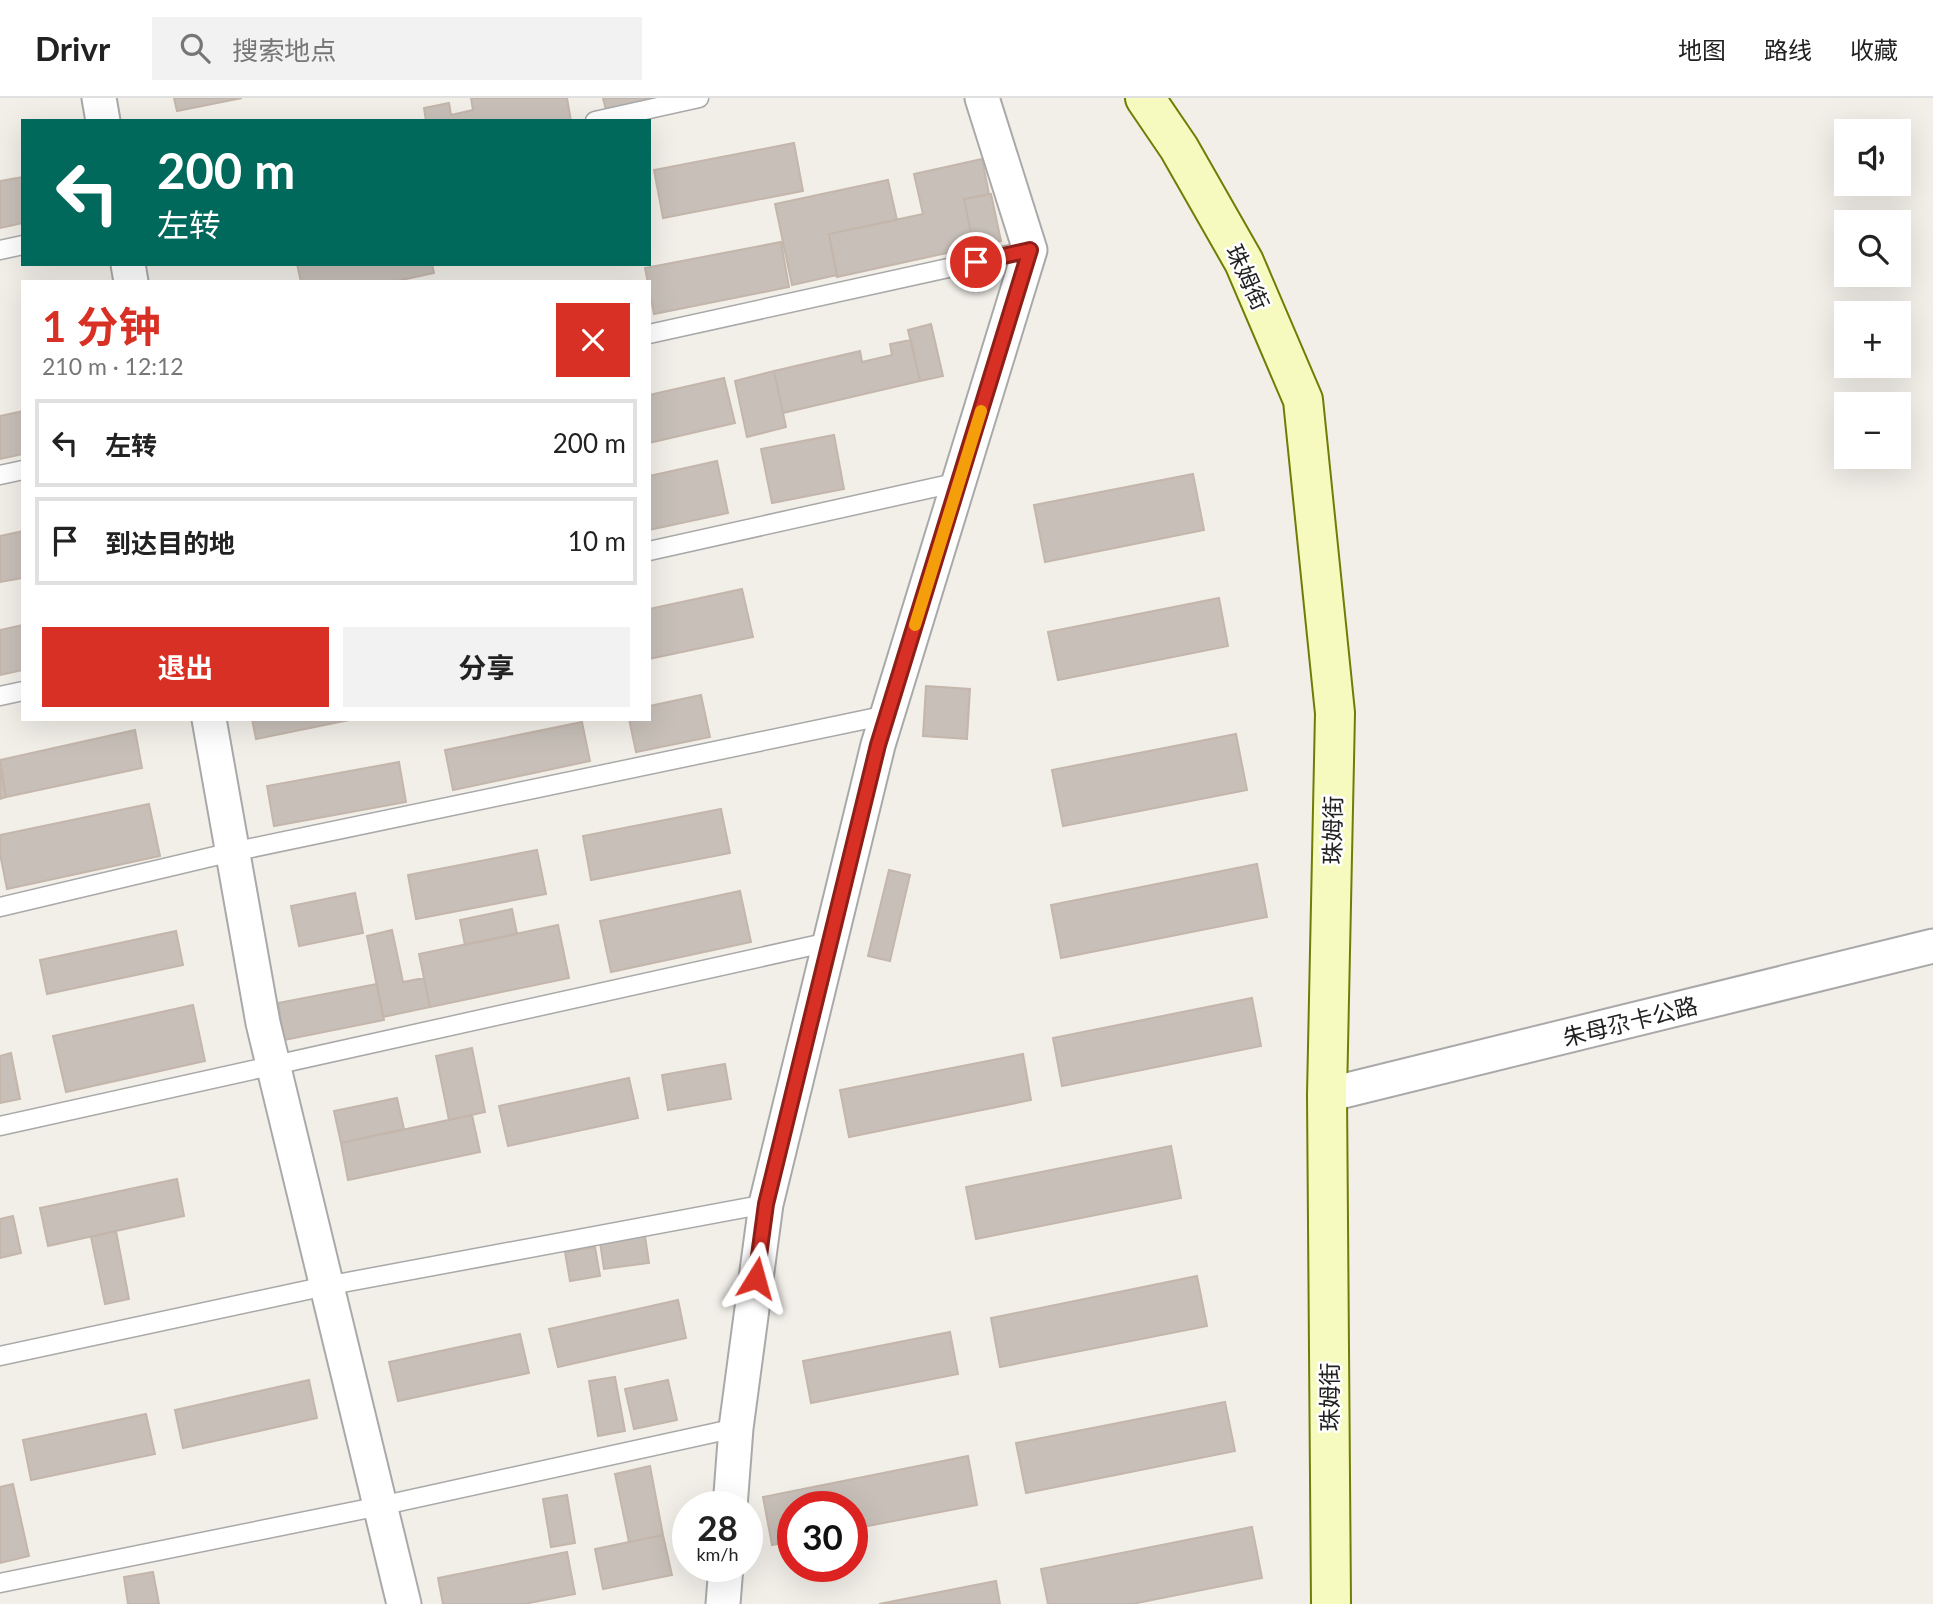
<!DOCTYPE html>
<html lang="zh">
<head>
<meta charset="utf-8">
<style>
  :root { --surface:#fff; --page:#f2f2f2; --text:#222; --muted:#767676; --line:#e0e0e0; --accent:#d93025 }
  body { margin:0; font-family:Lato,"Noto Sans SC",sans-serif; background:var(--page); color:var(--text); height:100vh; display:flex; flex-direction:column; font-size:26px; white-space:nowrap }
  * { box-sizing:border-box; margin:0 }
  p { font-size:23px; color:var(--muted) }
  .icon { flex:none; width:38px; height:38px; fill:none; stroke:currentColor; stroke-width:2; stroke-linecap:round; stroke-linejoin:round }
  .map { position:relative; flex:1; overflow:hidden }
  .drawer { position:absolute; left:21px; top:182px; width:630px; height:441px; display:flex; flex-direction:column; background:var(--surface); border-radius:0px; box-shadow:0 7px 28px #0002 }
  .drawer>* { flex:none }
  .guide { position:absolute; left:21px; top:21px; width:630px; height:147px; border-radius:0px; box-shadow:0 7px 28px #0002; background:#00695c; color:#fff; overflow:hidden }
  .fabs { position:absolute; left:1834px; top:21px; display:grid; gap:14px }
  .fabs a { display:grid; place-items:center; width:77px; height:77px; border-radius:0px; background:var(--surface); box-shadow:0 7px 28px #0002; font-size:35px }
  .speed { position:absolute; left:672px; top:1393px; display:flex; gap:14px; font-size:35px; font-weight:700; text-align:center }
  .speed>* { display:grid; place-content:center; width:91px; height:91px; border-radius:50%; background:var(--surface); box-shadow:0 7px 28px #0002; line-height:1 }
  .speed small { font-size:18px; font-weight:400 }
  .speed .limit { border:10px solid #d22; background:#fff; color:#111 }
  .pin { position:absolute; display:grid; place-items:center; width:60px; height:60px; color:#fff; margin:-30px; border:4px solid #fff; border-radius:50%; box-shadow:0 2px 7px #0007 }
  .me { position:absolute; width:77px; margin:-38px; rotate:8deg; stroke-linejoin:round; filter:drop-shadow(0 0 5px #0008) }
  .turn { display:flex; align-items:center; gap:24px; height:147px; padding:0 21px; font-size:32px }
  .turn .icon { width:91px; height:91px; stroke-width:2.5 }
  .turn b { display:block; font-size:49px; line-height:60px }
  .round { display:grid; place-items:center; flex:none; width:74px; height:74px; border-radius:0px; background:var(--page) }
  .summary { display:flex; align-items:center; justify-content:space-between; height:119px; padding:0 21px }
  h1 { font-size:42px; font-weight:700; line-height:52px; color:var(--accent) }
  .button { display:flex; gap:14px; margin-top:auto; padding:14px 21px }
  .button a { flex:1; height:80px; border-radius:0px; background:var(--accent); color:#fff; font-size:28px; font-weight:700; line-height:80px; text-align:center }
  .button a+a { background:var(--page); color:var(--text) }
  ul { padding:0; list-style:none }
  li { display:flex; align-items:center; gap:21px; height:88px; margin:0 14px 10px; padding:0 7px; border:4px solid var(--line); border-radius:0px }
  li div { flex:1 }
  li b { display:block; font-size:26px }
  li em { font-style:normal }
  header { display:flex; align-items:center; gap:42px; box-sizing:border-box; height:98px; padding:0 35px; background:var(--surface); border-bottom:2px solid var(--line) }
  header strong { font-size:33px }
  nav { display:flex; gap:38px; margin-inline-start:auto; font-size:24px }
  .search { width:490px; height:63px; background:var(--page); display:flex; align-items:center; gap:18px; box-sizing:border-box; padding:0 24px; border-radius:0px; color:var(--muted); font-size:26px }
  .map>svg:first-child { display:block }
  .building { fill:#c7bfb8; stroke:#c4b6ab; stroke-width:2 }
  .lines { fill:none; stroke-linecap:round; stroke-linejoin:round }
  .service-casing { stroke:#a9a9a9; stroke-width:21 }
  .minor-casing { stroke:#a9a9a9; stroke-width:37 }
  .secondary-casing { stroke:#707d05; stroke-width:42 }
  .service { stroke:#fff; stroke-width:18 }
  .minor { stroke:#fff; stroke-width:33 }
  .secondary { stroke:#f7fabf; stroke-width:38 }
  .route-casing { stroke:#8d1f18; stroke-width:18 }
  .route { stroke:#d93025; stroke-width:12 }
  .slow { stroke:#f59e0b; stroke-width:12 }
  .labels { text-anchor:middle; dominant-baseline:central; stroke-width:5; stroke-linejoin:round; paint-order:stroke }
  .street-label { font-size:23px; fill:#222; stroke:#fff }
</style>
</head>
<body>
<header>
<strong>Drivr</strong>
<div class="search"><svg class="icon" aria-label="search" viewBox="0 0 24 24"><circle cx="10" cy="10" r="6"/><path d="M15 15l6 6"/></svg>搜索地点</div>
<nav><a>地图</a><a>路线</a><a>收藏</a></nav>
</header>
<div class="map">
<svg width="1933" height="1506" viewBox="0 0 1933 1506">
  <rect width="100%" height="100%" fill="#f2efe9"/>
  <path class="building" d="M 174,0 L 242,0 L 177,13 Z
    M 471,0 L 567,0 L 571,23 L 426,23 L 424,10 L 449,5 L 451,17 L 473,12 Z
    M 603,0 L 667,0 L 606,12 Z
    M 794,45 L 803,93 L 663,120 L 654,72 Z
    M 982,61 L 989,96 L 964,101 L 974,149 L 837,179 L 829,136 L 923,116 L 914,76 Z
    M 23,79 L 23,125 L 0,130 L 0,83 Z
    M 888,82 L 897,122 L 829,136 L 837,177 L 792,187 L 775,106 Z
    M 991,96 L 1001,143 L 974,149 L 964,101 Z
    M 781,144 L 789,189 L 654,216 L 645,170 Z
    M 297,166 L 432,166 L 434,175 L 392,184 L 301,184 Z
    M 931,226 L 943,278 L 920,283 L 908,232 Z
    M 911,242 L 920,283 L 783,315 L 774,273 L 860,253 L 862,264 L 892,257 L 890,246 Z
    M 774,273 L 786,329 L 747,339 L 735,283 Z
    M 724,280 L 735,325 L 649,345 L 649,297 Z
    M 23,313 L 23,356 L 0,361 L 0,318 Z
    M 834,337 L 844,391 L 772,405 L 761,351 Z
    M 717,363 L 728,415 L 649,432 L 649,378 Z
    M 1193,376 L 1204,432 L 1045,464 L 1034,407 Z
    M 23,433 L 23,480 L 0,484 L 0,438 Z
    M 742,491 L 753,539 L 649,561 L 649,511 Z
    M 1219,500 L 1228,548 L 1058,582 L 1048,534 Z
    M 23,527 L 23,572 L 0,577 L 0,532 Z
    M 926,588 L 970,591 L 967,641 L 923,638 Z
    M 701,597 L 710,639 L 636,654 L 629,621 L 649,621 L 649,608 Z
    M 252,621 L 354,621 L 256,641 Z
    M 582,624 L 590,663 L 453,692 L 445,652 Z
    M 135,632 L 142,670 L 6,699 L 0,662 Z
    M 1236,636 L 1247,692 L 1063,728 L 1052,672 Z
    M 399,664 L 406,704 L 274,728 L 267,688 Z
    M 0,670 L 6,699 L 0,701 Z
    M 149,706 L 160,758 L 7,791 L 0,756 L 0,737 Z
    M 721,711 L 730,755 L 591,782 L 583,738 Z
    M 537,752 L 546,796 L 416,821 L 408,777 Z
    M 1257,766 L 1267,819 L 1061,860 L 1051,807 Z
    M 889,772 L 910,777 L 890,863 L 868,858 Z
    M 740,793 L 751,844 L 611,874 L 600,823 Z
    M 355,795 L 363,835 L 299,848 L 291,808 Z
    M 512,811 L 517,836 L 465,847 L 460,822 Z
    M 558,827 L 569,880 L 430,909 L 419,856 Z
    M 392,832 L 403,884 L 424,880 L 430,909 L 383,919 L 367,838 Z
    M 176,833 L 183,867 L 47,896 L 40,862 Z
    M 377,886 L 384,922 L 284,942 L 278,905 Z
    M 1252,900 L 1261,948 L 1062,988 L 1053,940 Z
    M 193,907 L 205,963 L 66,994 L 53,938 Z
    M 472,950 L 485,1014 L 449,1022 L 436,958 Z
    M 11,955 L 20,1001 L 0,1005 L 0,958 Z
    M 1023,956 L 1031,1002 L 849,1039 L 840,992 Z
    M 725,966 L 731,1001 L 668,1012 L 662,977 Z
    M 629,980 L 638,1020 L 508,1048 L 499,1008 Z
    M 397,1000 L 404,1031 L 341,1045 L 334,1013 Z
    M 472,1017 L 480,1054 L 348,1082 L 341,1045 Z
    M 1171,1048 L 1181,1100 L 976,1141 L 966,1089 Z
    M 177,1081 L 184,1118 L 48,1148 L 40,1110 Z
    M 13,1118 L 21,1155 L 0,1160 L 0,1121 Z
    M 116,1133 L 129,1201 L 105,1206 L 91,1139 Z
    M 645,1138 L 649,1165 L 604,1171 L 600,1144 Z
    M 595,1149 L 600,1178 L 570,1183 L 565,1154 Z
    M 1197,1178 L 1207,1228 L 1000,1269 L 991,1220 Z
    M 678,1202 L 686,1240 L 558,1269 L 549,1231 Z
    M 950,1234 L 958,1276 L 811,1305 L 803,1263 Z
    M 520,1236 L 529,1275 L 398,1303 L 389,1264 Z
    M 615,1279 L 625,1333 L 598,1338 L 589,1283 Z
    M 309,1282 L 317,1320 L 183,1350 L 175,1312 Z
    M 668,1282 L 677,1322 L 634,1331 L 625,1291 Z
    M 1225,1304 L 1235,1353 L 1026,1395 L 1016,1345 Z
    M 146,1316 L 155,1356 L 31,1382 L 23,1342 Z
    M 968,1358 L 977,1407 L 852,1431 L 852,1409 L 793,1409 L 793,1443 L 772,1447 L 763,1399 Z
    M 650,1368 L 663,1437 L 629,1444 L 615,1376 Z
    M 13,1386 L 29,1458 L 0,1465 L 0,1389 Z
    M 567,1397 L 575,1445 L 551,1449 L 543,1401 Z
    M 1252,1429 L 1262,1480 L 1132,1506 L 1048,1506 L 1041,1471 Z
    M 663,1437 L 672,1477 L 603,1491 L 595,1451 Z
    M 567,1454 L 575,1496 L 524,1506 L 443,1506 L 438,1480 Z
    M 153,1474 L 159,1506 L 128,1506 L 124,1479 Z
    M 996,1483 L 1000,1506 L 879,1506 Z"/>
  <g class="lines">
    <g class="service-casing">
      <path id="service" d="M 595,23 L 699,0
        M 0,152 L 23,147
        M 649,236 L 1030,152
        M 0,377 L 23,372
        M 649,453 L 959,384
        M 0,598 L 23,593
        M 0,809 L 232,754 L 887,617
        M 0,1028 L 829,844
        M 0,1258 L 326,1188 L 766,1106
        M 0,1485 L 380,1408 L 736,1330"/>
    </g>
    <g class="minor-casing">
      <path id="minor" d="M 99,0 L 103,23
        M 128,166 L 131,184
        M 209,621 L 263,925 L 404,1506
        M 1327,997 L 1933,848
        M 730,1409 L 736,1330 L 766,1106 L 878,647 L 1030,152 L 982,0
        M 723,1506 L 726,1468"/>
    </g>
    <g class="secondary-casing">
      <path id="secondary" d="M 1145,0 L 1179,50 L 1244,164 L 1303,302 L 1335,615 L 1327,997 L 1331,1506"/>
    </g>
    <use href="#service" class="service"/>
    <use href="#minor" class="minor"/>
    <use href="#secondary" class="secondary"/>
  </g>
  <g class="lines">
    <g class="route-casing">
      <path id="route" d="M 756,1180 L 766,1106 L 878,647 L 1030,152 L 976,164"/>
    </g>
    <use href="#route" class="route"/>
    <path class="slow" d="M 915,527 L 981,313"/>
  </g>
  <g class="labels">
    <g class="street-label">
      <text transform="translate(1248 179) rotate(65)">珠姆街</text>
      <text transform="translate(1332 732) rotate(-89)">珠姆街</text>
      <text transform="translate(1630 923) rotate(-14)">朱母尕卡公路</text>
      <text transform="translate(1329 1299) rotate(-90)">珠姆街</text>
    </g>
  </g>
</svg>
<div class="fabs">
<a><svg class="icon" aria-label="sound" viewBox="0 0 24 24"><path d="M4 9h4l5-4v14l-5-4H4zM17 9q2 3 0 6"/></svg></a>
<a><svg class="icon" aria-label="search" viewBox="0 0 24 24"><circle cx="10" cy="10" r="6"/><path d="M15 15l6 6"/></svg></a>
<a>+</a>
<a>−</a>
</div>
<div class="speed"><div>28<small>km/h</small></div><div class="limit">30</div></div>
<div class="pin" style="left:976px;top:164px;background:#d93025"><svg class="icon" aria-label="arrive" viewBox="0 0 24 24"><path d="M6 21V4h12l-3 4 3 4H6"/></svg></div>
<svg class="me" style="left:756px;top:1180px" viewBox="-20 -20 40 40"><path d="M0-17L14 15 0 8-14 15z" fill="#d93025" stroke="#fff" stroke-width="4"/></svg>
<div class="guide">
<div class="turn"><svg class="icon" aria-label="left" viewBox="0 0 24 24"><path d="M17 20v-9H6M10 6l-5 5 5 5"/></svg><div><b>200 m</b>左转</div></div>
</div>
<section class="drawer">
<div class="summary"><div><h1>1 分钟</h1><p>210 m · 12:12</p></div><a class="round" style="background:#d93025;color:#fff"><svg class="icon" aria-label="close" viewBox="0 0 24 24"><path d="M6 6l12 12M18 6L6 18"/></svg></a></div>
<ul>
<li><svg class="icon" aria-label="left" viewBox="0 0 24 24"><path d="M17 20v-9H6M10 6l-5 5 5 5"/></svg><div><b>左转</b></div><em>200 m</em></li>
<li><svg class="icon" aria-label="arrive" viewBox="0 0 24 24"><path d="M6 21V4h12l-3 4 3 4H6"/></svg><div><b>到达目的地</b></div><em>10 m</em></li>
</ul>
<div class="button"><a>退出</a><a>分享</a></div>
</section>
</div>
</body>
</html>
